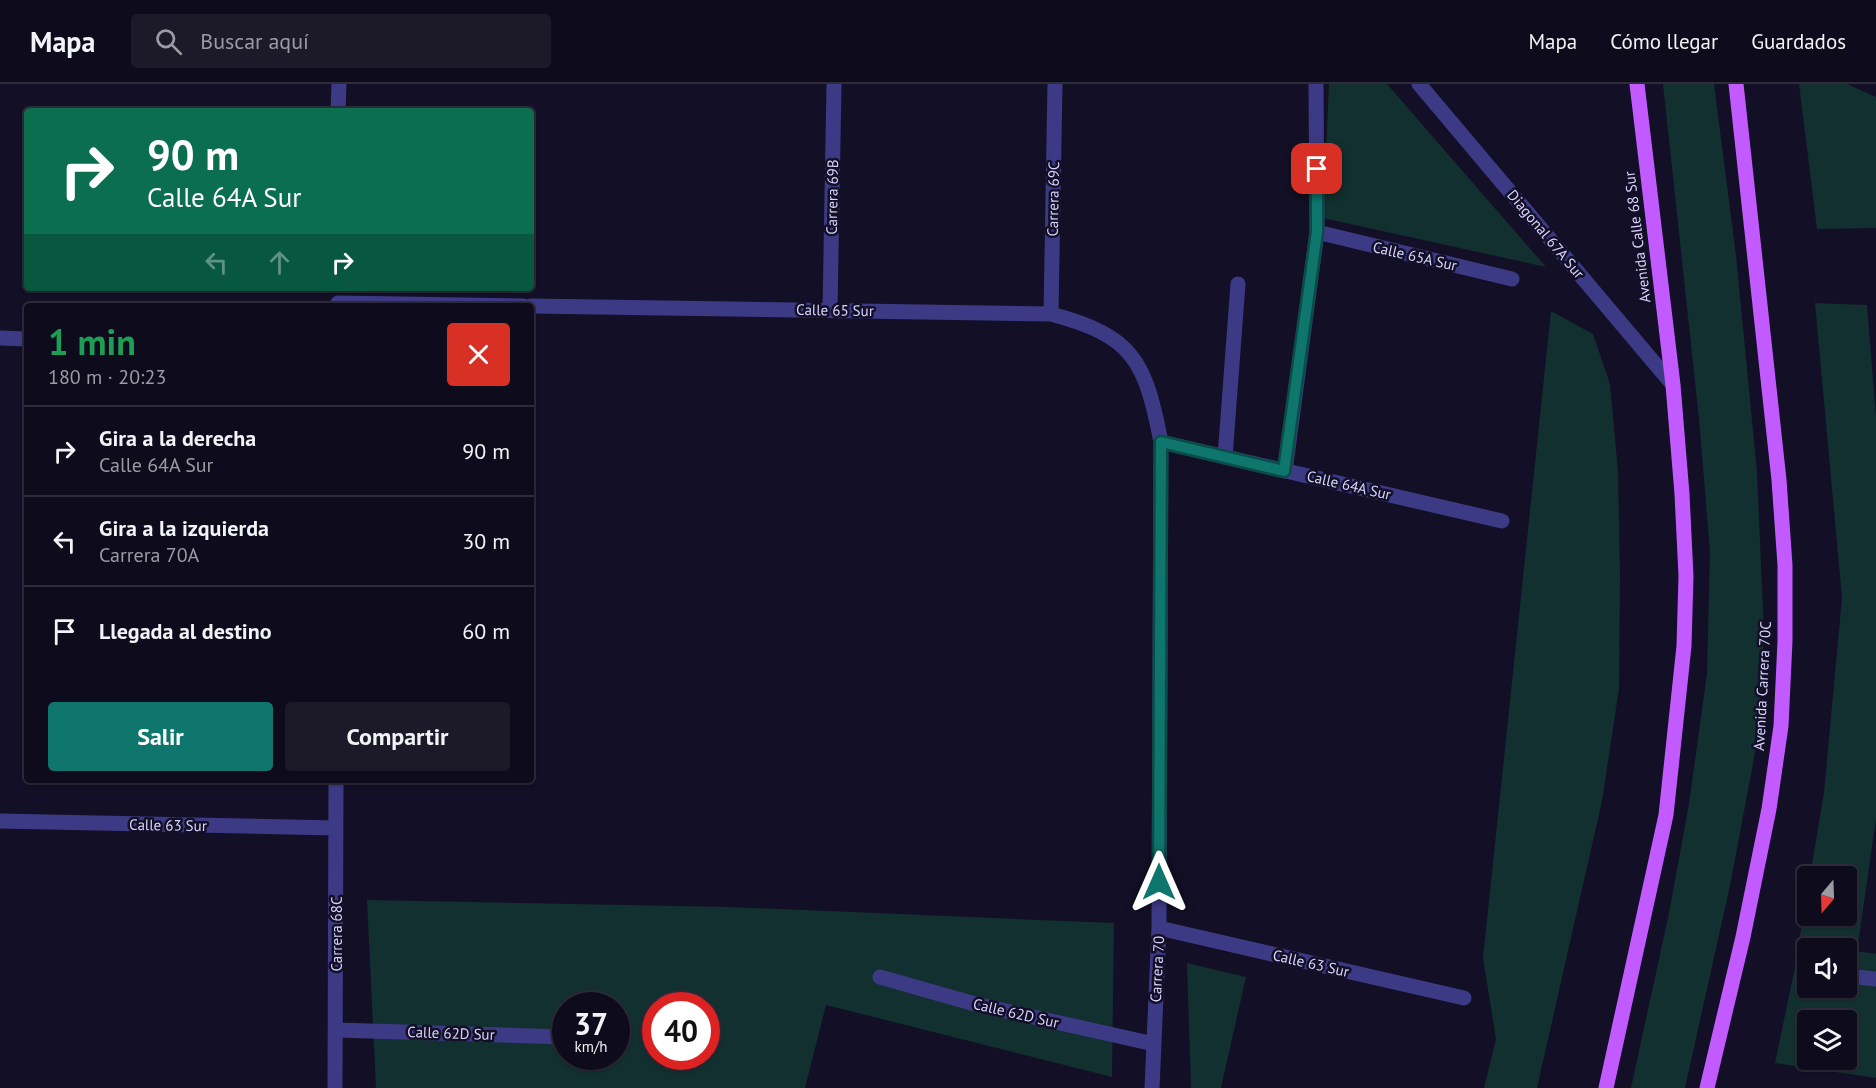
<!DOCTYPE html>
<html lang="es">
<head>
<meta charset="utf-8">
<style>
  :root { --surface:#0e0b1c; --page:#1c1929; --text:#f1f3f6; --muted:#9b9ba3; --line:#2e2b3b; --accent:#0f766e }
  body { margin:0; font-family:"PT Sans",sans-serif; background:var(--page); color:var(--text); height:100vh; display:flex; flex-direction:column; font-size:22px; white-space:nowrap }
  * { box-sizing:border-box; margin:0 }
  p { font-size:20px; color:var(--muted) }
  .icon { flex:none; width:33px; height:33px; fill:none; stroke:currentColor; stroke-width:2; stroke-linecap:round; stroke-linejoin:round }
  .map { position:relative; flex:1; overflow:hidden }
  .sheet { position:absolute; left:24px; top:219px; width:510px; height:480px; display:flex; flex-direction:column; background:var(--surface); border-radius:6px; box-shadow:0 2px 4px #0004,0 0 0 2px var(--line) }
  .sheet>* { flex:none }
  .top-card { position:absolute; left:24px; top:24px; width:510px; height:183px; border-radius:6px; box-shadow:0 2px 4px #0004,0 0 0 2px var(--line); background:#0b6e4f; color:#fff; overflow:hidden }
  .needle { width:39px; rotate:199deg }
  .controls { position:absolute; left:1797px; top:782px; display:grid; gap:12px }
  .controls a { display:grid; place-items:center; width:60px; height:60px; border-radius:6px; background:var(--surface); box-shadow:0 2px 4px #0004,0 0 0 2px var(--line); font-size:30px }
  .speed { position:absolute; left:552px; top:908px; display:flex; gap:12px; font-size:30px; font-weight:700; text-align:center }
  .speed>* { display:grid; place-content:center; width:78px; height:78px; border-radius:50%; background:var(--surface); box-shadow:0 2px 4px #0004,0 0 0 2px var(--line); line-height:1 }
  .speed small { font-size:15px; font-weight:400 }
  .speed .limit { border:9px solid #d22; background:#fff; color:#111 }
  .pin { position:absolute; display:grid; place-items:center; width:51px; height:51px; color:#fff; margin:-26px; border-radius:12px; box-shadow:0 3px 9px #0006 }
  .me { position:absolute; width:66px; margin:-33px; rotate:0deg; stroke-linejoin:round; filter:drop-shadow(0 0 4px #0008) }
  .turn { display:flex; align-items:center; gap:21px; height:126px; padding:0 24px; font-size:27px }
  .turn .icon { width:78px; height:78px; stroke-width:2.5 }
  .turn b { display:block; font-size:42px; line-height:51px }
  .lanes { display:flex; align-items:center; height:57px; padding:0 24px; background:#0003; justify-content:center; gap:30px; direction:ltr }
  .lanes .off { opacity:.35 }
  .round { display:grid; place-items:center; flex:none; width:63px; height:63px; border-radius:6px; background:var(--page) }
  .headline { display:flex; align-items:center; justify-content:space-between; height:102px; padding:0 24px }
  h1 { font-size:36px; font-weight:700; line-height:45px; color:#1e9e55 }
  .action { display:flex; gap:12px; margin-top:auto; padding:12px 24px }
  .action a { flex:1; height:69px; border-radius:6px; background:var(--accent); color:#fff; font-size:24px; font-weight:700; line-height:69px; text-align:center }
  .action a+a { background:var(--page); color:var(--text) }
  ul { padding:0; list-style:none }
  li { display:flex; align-items:center; gap:18px; height:90px; padding:0 24px; border-top:2px solid var(--line) }
  li div { flex:1 }
  li b { display:block; font-size:22px }
  li em { font-style:normal }
  header { display:flex; align-items:center; gap:36px; box-sizing:border-box; height:84px; padding:0 30px; background:var(--surface); border-bottom:2px solid var(--line) }
  header strong { font-size:28px }
  nav { display:flex; gap:33px; margin-inline-start:auto; font-size:21px }
  .search { width:420px; height:54px; background:var(--page); display:flex; align-items:center; gap:15px; box-sizing:border-box; padding:0 21px; border-radius:6px; color:var(--muted); font-size:22px }
  .map>svg:first-child { display:block }
  .green { fill:#12302f; fill-rule:evenodd }
  .lines { fill:none; stroke-linecap:round; stroke-linejoin:round }
  .minor { stroke:#3d3a85; stroke-width:15 }
  .major { stroke:#c25bff; stroke-width:15 }
  .route-casing { stroke:#0a4d48; stroke-width:15 }
  .route { stroke:#0f766e; stroke-width:10 }
  .labels { text-anchor:middle; dominant-baseline:central; stroke-width:5; stroke-linejoin:round; paint-order:stroke }
  .street-label { font-size:15px; fill:#d9d4ff; stroke:#130f26 }
</style>
</head>
<body>
<header>
<strong>Mapa</strong>
<div class="search"><svg class="icon" aria-label="search" viewBox="0 0 24 24"><circle cx="10" cy="10" r="6"/><path d="M15 15l6 6"/></svg>Buscar aquí</div>
<nav><a>Mapa</a><a>Cómo llegar</a><a>Guardados</a></nav>
</header>
<div class="map">
<svg width="1876" height="1004" viewBox="0 0 1876 1004">
  <rect width="100%" height="100%" fill="#130f26"/>
  <path class="green" d="M 1329,0 L 1387,0 L 1546,183 L 1323,134 Z
    M 1663,0 L 1714,0 L 1736,171 L 1757,388 L 1764,549 L 1758,653 L 1730,802 L 1685,1004 L 1631,1004 L 1669,829 L 1689,720 L 1707,589 L 1710,468 L 1699,335 Z
    M 1799,0 L 1847,0 L 1876,13 L 1876,144 L 1817,145 Z
    M 1815,219 L 1867,221 L 1876,333 L 1876,735 L 1857,867 L 1876,870 L 1876,994 L 1775,979 L 1795,883 L 1807,809 L 1808,831 L 1846,831 L 1846,792 L 1810,792 L 1824,708 L 1842,514 ZM 1808,864 L 1846,864 L 1846,903 L 1808,903 ZM 1808,936 L 1846,936 L 1846,975 L 1808,975 Z
    M 1551,227 L 1593,250 L 1610,300 L 1618,387 L 1620,492 L 1619,605 L 1602,717 L 1537,1004 L 1484,1004 L 1496,955 L 1483,874 Z
    M 367,816 L 730,823 L 1114,839 L 1112,993 L 826,921 L 805,1004 L 376,1004 ZM 566,921 L 616,921 L 616,972 L 566,972 ZM 656,921 L 706,921 L 706,972 L 656,972 Z
    M 1187,879 L 1246,893 L 1221,1004 L 1191,1004 Z"/>
  <g class="lines">
    <path class="minor" d="M 1419,0 L 1673,301
      M 338,27 L 339,0
      M 1317,148 L 1512,195
      M 338,219 L 523,222
      M 531,222 L 1051,230 C 1134,252 1145,277 1161,358 L 1159,844 L 1152,1004
      M 830,226 L 834,0
      M 1051,230 L 1055,0
      M 0,254 L 27,255
      M 1161,358 L 1502,437
      M 1225,373 L 1238,200
      M 1285,387 L 1317,148 L 1316,0
      M 0,737 L 336,744
      M 1159,844 L 1464,914
      M 880,893 L 975,920 L 1154,960
      M 1856,893 L 1876,895
      M 336,946 L 566,953
      M 335,1004 L 336,696"/>
    <path class="major" d="M 1606,1004 L 1666,731 L 1684,562 L 1686,492 L 1682,410 L 1673,301 L 1637,0
      M 1707,1004 L 1743,853 L 1769,725 L 1781,642 L 1785,557 L 1785,481 L 1779,396 L 1736,0"/>
  </g>
  <g class="lines">
    <g class="route-casing">
      <path id="route" d="M 1159,798 L 1161,358 L 1284,387 L 1317,148 L 1317,85"/>
    </g>
    <use href="#route" class="route"/>
  </g>
  <g class="labels">
    <g class="street-label">
      <text transform="translate(832 113) rotate(-89)">Carrera 69B</text>
      <text transform="translate(1053 115) rotate(-89)">Carrera 69C</text>
      <text transform="translate(1546 150) rotate(50)">Diagonal 67A Sur</text>
      <text transform="translate(1637 153) rotate(-97)">Avenida Calle 68 Sur</text>
      <text transform="translate(1415 172) rotate(13)">Calle 65A Sur</text>
      <text transform="translate(835 226) rotate(1)">Calle 65 Sur</text>
      <text transform="translate(1349 401) rotate(13)">Calle 64A Sur</text>
      <text transform="translate(1762 602) rotate(-87)">Avenida Carrera 70C</text>
      <text transform="translate(168 741) rotate(1)">Calle 63 Sur</text>
      <text transform="translate(336 850) rotate(-90)">Carrera 68C</text>
      <text transform="translate(1311 879) rotate(13)">Calle 63 Sur</text>
      <text transform="translate(1157 885) rotate(-87)">Carrera 70</text>
      <text transform="translate(1016 929) rotate(13)">Calle 62D Sur</text>
      <text transform="translate(451 949) rotate(2)">Calle 62D Sur</text>
    </g>
  </g>
</svg>
<div class="controls">
<a><svg class="needle" viewBox="-14 -14 28 28"><path d="M0-13l5 13h-10z" fill="#e53935"/><path d="M0 13l5-13h-10z" fill="#9b9ba3"/></svg></a>
<a><svg class="icon" aria-label="sound" viewBox="0 0 24 24"><path d="M4 9h4l5-4v14l-5-4H4zM17 9q2 3 0 6"/></svg></a>
<a><svg class="icon" aria-label="layers" viewBox="0 0 24 24"><path d="M12 4l9 5-9 5-9-5zM3 14l9 5 9-5"/></svg></a>
</div>
<div class="speed"><div>37<small>km/h</small></div><div class="limit">40</div></div>
<div class="pin" style="left:1317px;top:85px;background:#d93025"><svg class="icon" aria-label="arrive" viewBox="0 0 24 24"><path d="M6 21V4h12l-3 4 3 4H6"/></svg></div>
<svg class="me" style="left:1159px;top:798px" viewBox="-20 -20 40 40"><path d="M0-17L14 15 0 8-14 15z" fill="#0f766e" stroke="#fff" stroke-width="4"/></svg>
<div class="top-card">
<div class="turn"><svg class="icon" aria-label="right" viewBox="0 0 24 24"><path d="M7 20v-9h11M14 6l5 5-5 5"/></svg><div><b>90 m</b>Calle 64A Sur</div></div>
<div class="lanes"><svg class="icon off" aria-label="left" viewBox="0 0 24 24"><path d="M17 20v-9H6M10 6l-5 5 5 5"/></svg><svg class="icon off" aria-label="ahead" viewBox="0 0 24 24"><path d="M12 20V5M6 11l6-6 6 6"/></svg><svg class="icon" aria-label="right" viewBox="0 0 24 24"><path d="M7 20v-9h11M14 6l5 5-5 5"/></svg></div>
</div>
<section class="sheet">
<div class="headline"><div><h1>1 min</h1><p>180 m · 20:23</p></div><a class="round" style="background:#d93025;color:#fff"><svg class="icon" aria-label="close" viewBox="0 0 24 24"><path d="M6 6l12 12M18 6L6 18"/></svg></a></div>
<ul>
<li><svg class="icon" aria-label="right" viewBox="0 0 24 24"><path d="M7 20v-9h11M14 6l5 5-5 5"/></svg><div><b>Gira a la derecha</b><p>Calle 64A Sur</p></div><em>90 m</em></li>
<li><svg class="icon" aria-label="left" viewBox="0 0 24 24"><path d="M17 20v-9H6M10 6l-5 5 5 5"/></svg><div><b>Gira a la izquierda</b><p>Carrera 70A</p></div><em>30 m</em></li>
<li><svg class="icon" aria-label="arrive" viewBox="0 0 24 24"><path d="M6 21V4h12l-3 4 3 4H6"/></svg><div><b>Llegada al destino</b></div><em>60 m</em></li>
</ul>
<div class="action"><a>Salir</a><a>Compartir</a></div>
</section>
</div>
</body>
</html>
